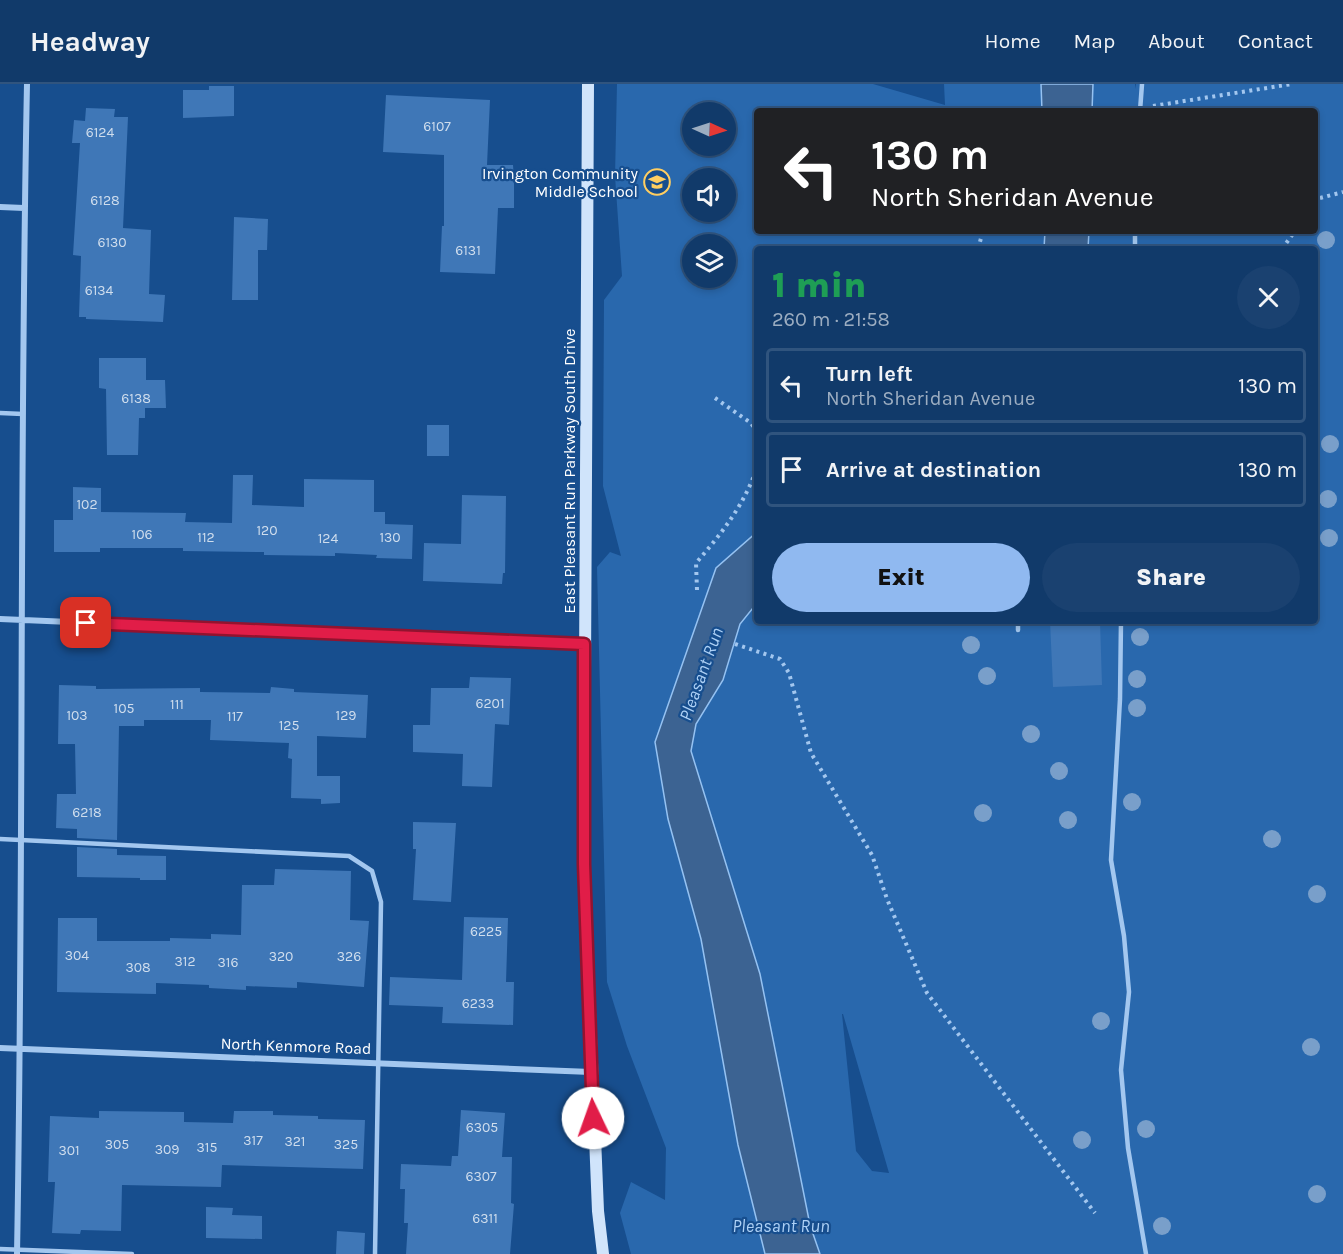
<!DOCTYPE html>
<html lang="en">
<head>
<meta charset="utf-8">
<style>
  :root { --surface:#113a6a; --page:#1a4170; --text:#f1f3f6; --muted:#9cadc1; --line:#30547e; --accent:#90b9f0 }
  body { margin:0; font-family:Karla,sans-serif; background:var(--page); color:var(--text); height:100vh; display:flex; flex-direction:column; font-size:22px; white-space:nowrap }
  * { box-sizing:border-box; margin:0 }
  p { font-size:20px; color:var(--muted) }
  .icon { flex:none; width:33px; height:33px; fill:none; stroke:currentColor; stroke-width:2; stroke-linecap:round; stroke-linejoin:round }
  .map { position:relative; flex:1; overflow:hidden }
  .drawer { position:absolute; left:754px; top:162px; width:564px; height:378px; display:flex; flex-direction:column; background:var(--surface); border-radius:6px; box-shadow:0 3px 9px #0003,0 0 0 2px var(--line) }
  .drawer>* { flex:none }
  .top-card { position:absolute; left:754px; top:24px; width:564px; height:126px; border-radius:6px; box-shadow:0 3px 9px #0003,0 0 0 2px var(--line); background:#202124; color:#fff; overflow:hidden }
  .needle { width:39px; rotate:93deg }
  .buttons { position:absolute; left:682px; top:18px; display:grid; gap:12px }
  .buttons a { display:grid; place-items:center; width:54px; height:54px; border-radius:50%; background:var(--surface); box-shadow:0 3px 9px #0003,0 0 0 2px var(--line); font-size:30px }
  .pin { position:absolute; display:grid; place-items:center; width:51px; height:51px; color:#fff; margin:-26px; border-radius:12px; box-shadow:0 3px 9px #0006 }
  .me { position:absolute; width:66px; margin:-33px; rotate:357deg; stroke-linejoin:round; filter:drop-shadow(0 0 4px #0008) }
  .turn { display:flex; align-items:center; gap:21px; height:126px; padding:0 18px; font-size:27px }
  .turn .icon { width:78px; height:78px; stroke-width:2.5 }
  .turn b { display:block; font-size:42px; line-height:51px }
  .round { display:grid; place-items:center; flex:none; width:63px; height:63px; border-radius:32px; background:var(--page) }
  .headline { display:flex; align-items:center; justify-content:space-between; height:102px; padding:0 18px }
  h1 { font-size:36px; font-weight:800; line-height:45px; color:#1e9e55 }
  .primary-button { display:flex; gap:12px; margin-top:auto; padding:12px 18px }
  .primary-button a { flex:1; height:69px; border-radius:36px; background:var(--accent); color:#111; font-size:24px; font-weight:800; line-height:69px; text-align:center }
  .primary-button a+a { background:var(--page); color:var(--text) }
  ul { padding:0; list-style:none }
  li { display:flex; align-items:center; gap:18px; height:75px; margin:0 12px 9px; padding:0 6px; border:3px solid var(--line); border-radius:6px }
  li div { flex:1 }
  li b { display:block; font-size:22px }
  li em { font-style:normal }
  header { display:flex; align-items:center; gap:36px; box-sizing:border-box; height:84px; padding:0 30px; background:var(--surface); border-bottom:2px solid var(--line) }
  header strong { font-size:28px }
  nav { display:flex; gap:33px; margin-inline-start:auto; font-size:21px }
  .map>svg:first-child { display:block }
  .green { fill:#2968ad; fill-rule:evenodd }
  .water { fill:#3c6392; stroke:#95c2f2; stroke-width:1.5 }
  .building { fill:#3f77b7 }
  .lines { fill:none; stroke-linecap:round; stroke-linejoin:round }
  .path { stroke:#a3c7ef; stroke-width:4; stroke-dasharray:3 4.5; stroke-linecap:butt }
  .lane { stroke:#a3c7ef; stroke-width:4.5 }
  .street { stroke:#a3c7ef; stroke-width:6 }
  .secondary { stroke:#d0e4fb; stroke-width:12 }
  .tree { fill:#799fca }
  .route-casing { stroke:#92132f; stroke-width:15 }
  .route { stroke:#e11d48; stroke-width:10 }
  .labels { text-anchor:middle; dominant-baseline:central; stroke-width:4.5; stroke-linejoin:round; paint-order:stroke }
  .number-label { font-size:14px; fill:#cfdded }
  .poi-label { font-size:16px; fill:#fff; stroke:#174e8e; text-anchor:end }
  .street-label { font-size:16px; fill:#fff; stroke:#174e8e }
  .water-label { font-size:18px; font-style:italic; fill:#aed1f6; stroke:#174e8e }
</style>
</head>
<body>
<header>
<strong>Headway</strong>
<nav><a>Home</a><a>Map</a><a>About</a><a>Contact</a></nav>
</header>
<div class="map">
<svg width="1343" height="1170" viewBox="0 0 1343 1170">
  <rect width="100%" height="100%" fill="#174e8e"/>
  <path class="green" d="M 617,0 L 873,0 L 945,21 L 944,0 L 1055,0 L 1054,16 L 1087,15 L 1088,0 L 1135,0 L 1135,5 L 1136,0 L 1343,0 L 1343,1170 L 811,1170 L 790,1093 L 772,960 L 724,789 L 695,696 L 683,672 L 689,641 L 702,623 L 685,598 L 664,671 L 669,709 L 693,784 L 713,868 L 730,972 L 740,1020 L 748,1089 L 765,1170 L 631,1170 L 620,1129 L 631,1098 L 665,1116 L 666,1064 L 627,962 L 607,898 L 597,483 L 610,468 L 621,472 L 603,402 L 604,216 L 622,192 L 615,92 ZM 758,27 L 1316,27 L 1316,147 L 758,147 ZM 693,28 L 726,28 L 726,62 L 693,62 ZM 693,94 L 726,94 L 726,128 L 693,128 ZM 693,160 L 726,160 L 726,194 L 693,194 ZM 758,165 L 1316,165 L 1316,537 L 758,537 ZM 842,930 L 843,930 L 889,1089 L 872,1087 L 856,1067 Z"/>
  <path class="water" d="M 1041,0 L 1093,0 L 1092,27 L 1042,27 Z
    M 1045,147 L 1089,147 L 1088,165 L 1044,165 Z
    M 757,448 L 757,519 L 740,540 L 723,596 L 696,640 L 691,667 L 760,890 L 810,1141 L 820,1170 L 765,1170 L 738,1061 L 701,855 L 668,735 L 655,658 L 716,484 Z"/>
  <path class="building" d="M 209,2 L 234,2 L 234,32 L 183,34 L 183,6 L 209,6 Z
    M 386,11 L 490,16 L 487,81 L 513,81 L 514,95 L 514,124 L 498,124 L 495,190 L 440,188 L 442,142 L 444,142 L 444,71 L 383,68 Z
    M 86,24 L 115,25 L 114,33 L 128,33 L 123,144 L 151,146 L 149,210 L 165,211 L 163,238 L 86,235 L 86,233 L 79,233 L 81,172 L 73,171 L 80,59 L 72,59 L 74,36 L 85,37 Z
    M 234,133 L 268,135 L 267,166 L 258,166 L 258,216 L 232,216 Z
    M 99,274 L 146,274 L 146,296 L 165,296 L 166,324 L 145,324 L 145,334 L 139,334 L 138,371 L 107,371 L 106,305 L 99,304 Z
    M 427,341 L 449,341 L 449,372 L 427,372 Z
    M 233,391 L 253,391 L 252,421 L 304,423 L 304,395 L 374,396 L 374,428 L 385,428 L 385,440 L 413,441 L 412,475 L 376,474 L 377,471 L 335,469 L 335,472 L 264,471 L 264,468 L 183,467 L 183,464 L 100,464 L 100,468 L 54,468 L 54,436 L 73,436 L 73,403 L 101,404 L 101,428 L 186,429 L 185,438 L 232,439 Z
    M 462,411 L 506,412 L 505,489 L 503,489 L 502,500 L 423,497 L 424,459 L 461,460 Z
    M 1050,537 L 1100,537 L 1102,601 L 1053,603 Z
    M 470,593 L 511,594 L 509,641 L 495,640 L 492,703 L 462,702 L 463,670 L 413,668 L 413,641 L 430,641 L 431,604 L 469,604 Z
    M 59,601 L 96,602 L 96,605 L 200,604 L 200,608 L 270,609 L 271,603 L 294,605 L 294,608 L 368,611 L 366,654 L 317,652 L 317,692 L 340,692 L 340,719 L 321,720 L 321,715 L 291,714 L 292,675 L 288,674 L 289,659 L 210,656 L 211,636 L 144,636 L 144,642 L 119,642 L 117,756 L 77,754 L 77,745 L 56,744 L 57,710 L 76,710 L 75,660 L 58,660 Z
    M 413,738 L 456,739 L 451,818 L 413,816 L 416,765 L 413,765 Z
    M 77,763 L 117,765 L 117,771 L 166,772 L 166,796 L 140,796 L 140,794 L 77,793 Z
    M 275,785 L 351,787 L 350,836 L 369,837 L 364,903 L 297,898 L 297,904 L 246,902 L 246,906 L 209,904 L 209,901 L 156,899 L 156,910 L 57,908 L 58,834 L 97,834 L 97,857 L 170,857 L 170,854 L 211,855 L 211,850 L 241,851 L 242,801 L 274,801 Z
    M 464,833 L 508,834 L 506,898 L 514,898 L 513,941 L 442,939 L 443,923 L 389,921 L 390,893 L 462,896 Z
    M 461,1026 L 505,1029 L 502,1073 L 512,1073 L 511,1119 L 514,1120 L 510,1170 L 406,1170 L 408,1139 L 404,1139 L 405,1105 L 400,1105 L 401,1080 L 451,1082 L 452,1072 L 458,1072 Z
    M 99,1027 L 184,1028 L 184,1038 L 233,1039 L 234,1027 L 273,1027 L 273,1031 L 318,1032 L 318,1035 L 365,1036 L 363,1085 L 222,1081 L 221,1103 L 122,1101 L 121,1147 L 81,1146 L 80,1150 L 52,1149 L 55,1098 L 48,1098 L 50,1032 L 99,1034 Z
    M 206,1123 L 233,1124 L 232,1131 L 262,1132 L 262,1155 L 206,1154 Z
    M 337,1147 L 365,1149 L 364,1170 L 336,1170 Z"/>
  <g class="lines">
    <path class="path" d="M 1153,22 L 1292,0
      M 1316,112 L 1320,114 L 1316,120
      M 1320,114 L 1343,108
      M 978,165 L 983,147
      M 1282,165 L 1295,147
      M 715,314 L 751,339 L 758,350
      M 697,506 L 696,479 C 722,449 746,419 758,380
      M 735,560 L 780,575 L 789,589 L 811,669 L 872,771 L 887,815 L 927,909 L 1095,1129"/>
    <path class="lane" d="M 1140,27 L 1142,0
      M 1135,165 L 1135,147
      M 0,329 L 23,330
      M 1121,537 L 1120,615 L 1111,776 L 1124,852 L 1129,908 L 1121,986 L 1128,1064 L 1146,1170
      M 1018,546 L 1018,537
      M 0,755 L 349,772 L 372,787 L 381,818 L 375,1170
      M 0,1165 L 132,1170"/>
    <path class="street" d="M 0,123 L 24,124
      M 0,535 L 584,560
      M 0,964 L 591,988
      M 17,1170 C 24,780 19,390 27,0"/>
    <path class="secondary" d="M 588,0 L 584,781 L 598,1127 L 603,1170"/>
  </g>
  <g class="tree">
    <circle cx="1326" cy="156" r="9"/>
    <circle cx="1330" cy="360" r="9"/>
    <circle cx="1328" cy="415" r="9"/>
    <circle cx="1329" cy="454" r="9"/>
    <circle cx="1140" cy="553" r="9"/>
    <circle cx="971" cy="561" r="9"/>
    <circle cx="987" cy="592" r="9"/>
    <circle cx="1137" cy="595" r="9"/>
    <circle cx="1137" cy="624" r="9"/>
    <circle cx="1031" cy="650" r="9"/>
    <circle cx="1059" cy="687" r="9"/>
    <circle cx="1132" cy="718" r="9"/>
    <circle cx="983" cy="729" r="9"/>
    <circle cx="1068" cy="736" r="9"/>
    <circle cx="1272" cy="755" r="9"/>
    <circle cx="1317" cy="810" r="9"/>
    <circle cx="1101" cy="937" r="9"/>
    <circle cx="1311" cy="963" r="9"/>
    <circle cx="1146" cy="1045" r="9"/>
    <circle cx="1082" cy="1056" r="9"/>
    <circle cx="1317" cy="1110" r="9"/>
    <circle cx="1162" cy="1142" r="9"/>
  </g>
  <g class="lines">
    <g class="route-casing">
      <path id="route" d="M 86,539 L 584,560 L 584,780 L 593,1034"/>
    </g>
    <use href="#route" class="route"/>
  </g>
  <defs>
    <g id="school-ring" transform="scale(1.35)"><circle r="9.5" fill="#174e8e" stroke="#ffce61" stroke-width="1.5"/><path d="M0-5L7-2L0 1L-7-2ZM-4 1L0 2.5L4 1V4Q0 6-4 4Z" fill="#ffce61"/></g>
  </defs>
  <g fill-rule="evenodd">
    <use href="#school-ring" x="657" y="98"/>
  </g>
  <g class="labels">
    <g class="number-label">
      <text x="437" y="42">6107</text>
      <text x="100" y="48">6124</text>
      <text x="105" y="116">6128</text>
      <text x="112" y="158">6130</text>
      <text x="468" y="166">6131</text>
      <text x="99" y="206">6134</text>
      <text x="136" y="314">6138</text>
      <text x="87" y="420">102</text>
      <text x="267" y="446">120</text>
      <text x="142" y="450">106</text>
      <text x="206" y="453">112</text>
      <text x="390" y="453">130</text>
      <text x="328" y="454">124</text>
      <text x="490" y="619">6201</text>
      <text x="177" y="620">111</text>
      <text x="124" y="624">105</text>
      <text x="77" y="631">103</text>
      <text x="346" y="631">129</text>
      <text x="235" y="632">117</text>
      <text x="289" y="641">125</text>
      <text x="87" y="728">6218</text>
      <text x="486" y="847">6225</text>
      <text x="77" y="871">304</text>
      <text x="281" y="872">320</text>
      <text x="349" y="872">326</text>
      <text x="185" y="877">312</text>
      <text x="228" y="878">316</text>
      <text x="138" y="883">308</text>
      <text x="478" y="919">6233</text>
      <text x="482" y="1043">6305</text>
      <text x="253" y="1056">317</text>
      <text x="295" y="1057">321</text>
      <text x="117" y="1060">305</text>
      <text x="346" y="1060">325</text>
      <text x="207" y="1063">315</text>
      <text x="167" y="1065">309</text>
      <text x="69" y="1066">301</text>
      <text x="481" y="1092">6307</text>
      <text x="485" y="1134">6311</text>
    </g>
    <g class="poi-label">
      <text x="638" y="89">Irvington Community<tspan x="638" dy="18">Middle School</tspan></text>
    </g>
    <g class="street-label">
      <text transform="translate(569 387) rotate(-90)">East Pleasant Run Parkway South Drive</text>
      <text transform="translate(296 962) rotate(2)">North Kenmore Road</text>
    </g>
    <g class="water-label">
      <text transform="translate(701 590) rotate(-70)">Pleasant Run</text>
      <text x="781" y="1142">Pleasant Run</text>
    </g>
  </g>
</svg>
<div class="buttons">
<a><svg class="needle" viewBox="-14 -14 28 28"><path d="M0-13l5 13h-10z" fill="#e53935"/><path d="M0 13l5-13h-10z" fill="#9cadc1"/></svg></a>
<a><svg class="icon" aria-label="sound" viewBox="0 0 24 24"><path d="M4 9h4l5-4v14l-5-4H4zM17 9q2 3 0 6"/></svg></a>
<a><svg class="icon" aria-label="layers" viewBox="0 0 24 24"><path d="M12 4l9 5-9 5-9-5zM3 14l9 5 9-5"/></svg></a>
</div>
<div class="pin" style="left:86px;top:539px;background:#d93025"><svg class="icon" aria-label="arrive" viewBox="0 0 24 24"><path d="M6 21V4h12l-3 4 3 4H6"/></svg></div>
<svg class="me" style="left:593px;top:1034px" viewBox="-20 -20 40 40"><circle r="19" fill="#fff"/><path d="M0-13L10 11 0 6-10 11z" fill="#e11d48"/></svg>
<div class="top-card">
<div class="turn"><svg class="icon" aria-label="left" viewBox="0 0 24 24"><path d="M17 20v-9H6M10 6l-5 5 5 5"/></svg><div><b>130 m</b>North Sheridan Avenue</div></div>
</div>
<section class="drawer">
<div class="headline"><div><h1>1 min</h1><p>260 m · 21:58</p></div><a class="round"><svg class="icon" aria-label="close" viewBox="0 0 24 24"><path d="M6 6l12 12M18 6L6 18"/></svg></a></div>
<ul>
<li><svg class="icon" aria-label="left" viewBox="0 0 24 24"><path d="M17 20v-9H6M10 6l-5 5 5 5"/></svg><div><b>Turn left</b><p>North Sheridan Avenue</p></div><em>130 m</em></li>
<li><svg class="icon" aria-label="arrive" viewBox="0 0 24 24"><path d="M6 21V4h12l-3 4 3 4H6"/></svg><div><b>Arrive at destination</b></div><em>130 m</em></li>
</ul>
<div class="primary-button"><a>Exit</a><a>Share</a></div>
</section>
</div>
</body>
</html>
